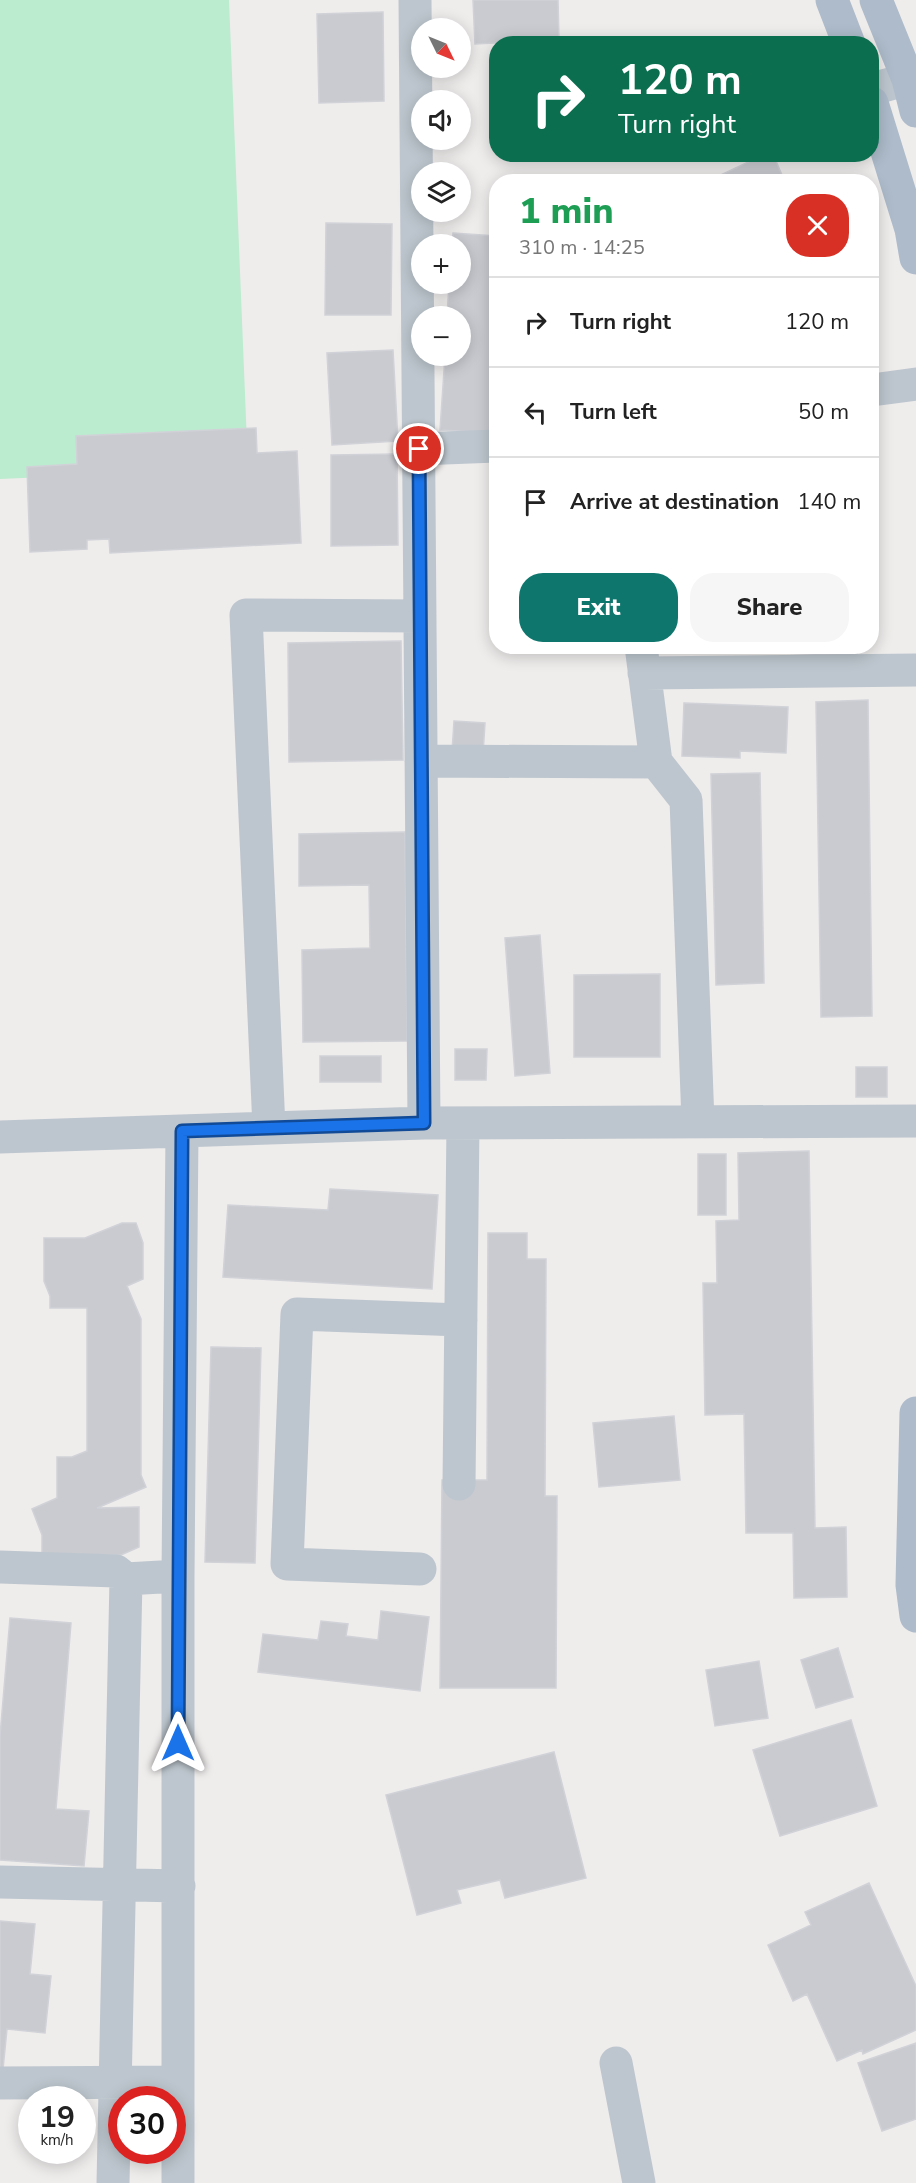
<!DOCTYPE html>
<html lang="en">
<head>
<meta charset="utf-8">
<style>
  :root { --surface:#fff; --page:#f6f6f6; --text:#222; --muted:#767676; --line:#e0e0e0; --accent:#0f766e }
  body { margin:0; font-family:"Nunito Sans",sans-serif; background:var(--page); color:var(--text); height:100vh; display:flex; flex-direction:column; font-size:22px; white-space:nowrap }
  * { box-sizing:border-box; margin:0 }
  p { font-size:20px; color:var(--muted) }
  .icon { flex:none; width:33px; height:33px; fill:none; stroke:currentColor; stroke-width:2; stroke-linecap:round; stroke-linejoin:round }
  .map { position:relative; flex:1; overflow:hidden }
  .details { position:absolute; left:489px; top:174px; width:390px; height:480px; display:flex; flex-direction:column; background:var(--surface); border-radius:24px; box-shadow:0 3px 15px #0003 }
  .details>* { flex:none }
  .banner { position:absolute; left:489px; top:36px; width:390px; height:126px; border-radius:24px; box-shadow:0 3px 15px #0003; background:#0b6e4f; color:#fff; overflow:hidden }
  .needle { width:39px; rotate:133deg }
  .buttons { position:absolute; left:411px; top:18px; display:grid; gap:12px }
  .buttons a { display:grid; place-items:center; width:60px; height:60px; border-radius:50%; background:var(--surface); box-shadow:0 3px 15px #0003; font-size:30px }
  .speed { position:absolute; left:18px; top:2086px; display:flex; gap:12px; font-size:30px; font-weight:700; text-align:center }
  .speed>* { display:grid; place-content:center; width:78px; height:78px; border-radius:50%; background:var(--surface); box-shadow:0 3px 15px #0003; line-height:1 }
  .speed small { font-size:15px; font-weight:400 }
  .speed .limit { border:9px solid #d22; background:#fff; color:#111 }
  .pin { position:absolute; display:grid; place-items:center; width:51px; height:51px; color:#fff; margin:-26px; border:3px solid #fff; border-radius:50%; box-shadow:0 2px 6px #0007 }
  .me { position:absolute; width:66px; margin:-33px; rotate:0deg; stroke-linejoin:round; filter:drop-shadow(0 0 4px #0008) }
  .turn { display:flex; align-items:center; gap:21px; height:126px; padding:0 30px; font-size:27px }
  .turn .icon { width:78px; height:78px; stroke-width:2.5 }
  .turn b { display:block; font-size:42px; line-height:51px }
  .round { display:grid; place-items:center; flex:none; width:63px; height:63px; border-radius:24px; background:var(--page) }
  .headline { display:flex; align-items:center; justify-content:space-between; height:102px; padding:0 30px }
  h1 { font-size:36px; font-weight:800; line-height:45px; color:#1e9e55 }
  .primary-button { display:flex; gap:12px; margin-top:auto; padding:12px 30px }
  .primary-button a { flex:1; height:69px; border-radius:24px; background:var(--accent); color:#fff; font-size:24px; font-weight:800; line-height:69px; text-align:center }
  .primary-button a+a { background:var(--page); color:var(--text) }
  ul { padding:0; list-style:none }
  li { display:flex; align-items:center; gap:18px; height:90px; padding:0 30px; border-top:2px solid var(--line) }
  li div { flex:1 }
  li b { display:block; font-size:22px }
  li em { font-style:normal }
  .map>svg:first-child { display:block }
  .green { fill:#bbeccf }
  .building { fill:#c9cbd1; stroke:#d0d2d8; stroke-width:1.5 }
  .lines { fill:none; stroke-linecap:round; stroke-linejoin:round }
  .minor { stroke:#bdc6ce; stroke-width:33 }
  .major { stroke:#adbbca; stroke-width:33 }
  .route-casing { stroke:#114b97; stroke-width:15 }
  .route { stroke:#1a73e8; stroke-width:10 }
</style>
</head>
<body>
<div class="map">
<svg width="916" height="2183" viewBox="0 0 916 2183">
  <rect width="100%" height="100%" fill="#efecec"/>
  <path class="green" d="M 0,0 L 229,0 L 248,468 L 0,479 Z"/>
  <path class="building" d="M 473,0 L 558,0 L 559,40 L 475,44 Z
    M 383,12 L 384,101 L 319,103 L 317,14 Z
    M 765,154 L 773,154 L 785,182 L 706,182 Z
    M 326,223 L 392,224 L 391,315 L 325,315 Z
    M 453,233 L 496,236 L 496,344 L 491,433 L 440,430 L 445,356 L 460,356 L 460,316 L 447,316 L 449,284 L 460,284 L 460,244 L 452,244 Z
    M 393,350 L 398,441 L 332,445 L 327,353 Z
    M 256,428 L 257,453 L 297,451 L 301,543 L 110,553 L 109,539 L 87,540 L 87,549 L 30,552 L 27,467 L 77,464 L 76,436 Z
    M 397,454 L 398,545 L 331,546 L 331,455 Z
    M 401,641 L 403,760 L 289,762 L 288,643 Z
    M 784,646 L 858,646 L 857,656 L 784,653 Z
    M 868,700 L 872,1016 L 821,1017 L 816,702 Z
    M 684,703 L 788,707 L 786,753 L 740,751 L 740,758 L 682,756 Z
    M 454,721 L 485,723 L 483,754 L 452,752 Z
    M 760,773 L 764,983 L 716,985 L 711,774 Z
    M 405,832 L 407,1041 L 303,1042 L 302,950 L 370,948 L 369,885 L 299,886 L 299,834 Z
    M 540,935 L 550,1073 L 515,1076 L 505,938 Z
    M 660,974 L 660,1057 L 574,1057 L 574,975 Z
    M 455,1049 L 487,1049 L 486,1080 L 455,1080 Z
    M 320,1056 L 381,1056 L 381,1082 L 320,1082 Z
    M 856,1067 L 887,1067 L 887,1097 L 856,1097 Z
    M 809,1151 L 815,1528 L 846,1527 L 847,1597 L 794,1598 L 793,1533 L 746,1533 L 744,1414 L 705,1415 L 703,1283 L 717,1283 L 716,1221 L 739,1220 L 738,1153 Z
    M 698,1154 L 726,1154 L 726,1215 L 698,1215 Z
    M 330,1189 L 438,1195 L 432,1289 L 223,1277 L 228,1205 L 328,1210 Z
    M 122,1223 L 136,1223 L 143,1243 L 143,1279 L 127,1286 L 141,1319 L 141,1475 L 146,1487 L 97,1508 L 139,1507 L 139,1547 L 121,1555 L 42,1555 L 42,1535 L 32,1509 L 57,1498 L 57,1457 L 72,1457 L 87,1451 L 87,1308 L 50,1308 L 50,1296 L 44,1281 L 44,1238 L 85,1238 Z
    M 488,1233 L 527,1233 L 527,1259 L 546,1259 L 545,1496 L 557,1496 L 556,1688 L 440,1688 L 442,1480 L 487,1480 Z
    M 211,1347 L 261,1348 L 255,1563 L 205,1562 Z
    M 674,1416 L 680,1480 L 599,1487 L 593,1423 Z
    M 381,1611 L 429,1617 L 420,1691 L 258,1672 L 263,1634 L 318,1640 L 321,1621 L 348,1624 L 346,1636 L 378,1640 Z
    M 10,1618 L 71,1623 L 56,1809 L 89,1811 L 84,1866 L 0,1860 L 0,1736 Z
    M 838,1648 L 853,1697 L 816,1708 L 801,1660 Z
    M 759,1661 L 768,1718 L 715,1726 L 706,1670 Z
    M 851,1720 L 877,1806 L 780,1836 L 753,1750 Z
    M 554,1752 L 586,1878 L 505,1898 L 500,1880 L 457,1890 L 461,1903 L 417,1915 L 386,1795 Z
    M 869,1883 L 916,1986 L 916,2030 L 863,2054 L 862,2050 L 837,2061 L 807,1994 L 793,2001 L 768,1945 L 811,1925 L 805,1912 Z
    M 0,1921 L 35,1924 L 30,1974 L 51,1976 L 45,2033 L 7,2029 L 3,2069 L 0,2069 Z
    M 916,2043 L 916,2119 L 882,2131 L 858,2063 Z"/>
  <g class="lines">
    <path class="minor" d="M 415,0 L 424,1123
      M 872,89 L 916,77
      M 872,390 L 916,384
      M 419,449 L 496,446
      M 641,646 L 656,762
      M 644,673 L 916,670
      M 421,761 L 656,762 L 686,800 L 698,1122
      M 269,1128 L 246,615 L 420,616
      M 0,1137 L 424,1123 L 916,1121
      M 459,1484 L 463,1123
      M 0,1567 L 116,1571 L 126,1579 L 178,1576
      M 420,1569 L 287,1564 L 297,1314 L 461,1320
      M 0,1882 L 179,1886
      M 616,2063 L 639,2183
      M 0,2083 L 178,2082
      M 113,2183 L 126,1579
      M 178,2183 L 178,1576 L 182,1131"/>
    <path class="major" d="M 832,0 L 849,44
      M 876,0 L 908,79 L 916,111
      M 872,103 L 911,229 L 916,258
      M 916,1413 L 912,1585 L 916,1616"/>
  </g>
  <g class="lines">
    <g class="route-casing">
      <path id="route" d="M 178,1743 L 182,1131 L 424,1123 L 419,449"/>
    </g>
    <use href="#route" class="route"/>
  </g>
</svg>
<div class="buttons">
<a><svg class="needle" viewBox="-14 -14 28 28"><path d="M0-13l5 13h-10z" fill="#e53935"/><path d="M0 13l5-13h-10z" fill="#767676"/></svg></a>
<a><svg class="icon" aria-label="sound" viewBox="0 0 24 24"><path d="M4 9h4l5-4v14l-5-4H4zM17 9q2 3 0 6"/></svg></a>
<a><svg class="icon" aria-label="layers" viewBox="0 0 24 24"><path d="M12 4l9 5-9 5-9-5zM3 14l9 5 9-5"/></svg></a>
<a>+</a>
<a>−</a>
</div>
<div class="speed"><div>19<small>km/h</small></div><div class="limit">30</div></div>
<div class="pin" style="left:419px;top:449px;background:#d93025"><svg class="icon" aria-label="arrive" viewBox="0 0 24 24"><path d="M6 21V4h12l-3 4 3 4H6"/></svg></div>
<svg class="me" style="left:178px;top:1743px" viewBox="-20 -20 40 40"><path d="M0-17L14 15 0 8-14 15z" fill="#1a73e8" stroke="#fff" stroke-width="4"/></svg>
<div class="banner">
<div class="turn"><svg class="icon" aria-label="right" viewBox="0 0 24 24"><path d="M7 20v-9h11M14 6l5 5-5 5"/></svg><div><b>120 m</b>Turn right</div></div>
</div>
<section class="details">
<div class="headline"><div><h1>1 min</h1><p>310 m · 14:25</p></div><a class="round" style="background:#d93025;color:#fff"><svg class="icon" aria-label="close" viewBox="0 0 24 24"><path d="M6 6l12 12M18 6L6 18"/></svg></a></div>
<ul>
<li><svg class="icon" aria-label="right" viewBox="0 0 24 24"><path d="M7 20v-9h11M14 6l5 5-5 5"/></svg><div><b>Turn right</b></div><em>120 m</em></li>
<li><svg class="icon" aria-label="left" viewBox="0 0 24 24"><path d="M17 20v-9H6M10 6l-5 5 5 5"/></svg><div><b>Turn left</b></div><em>50 m</em></li>
<li><svg class="icon" aria-label="arrive" viewBox="0 0 24 24"><path d="M6 21V4h12l-3 4 3 4H6"/></svg><div><b>Arrive at destination</b></div><em>140 m</em></li>
</ul>
<div class="primary-button"><a>Exit</a><a>Share</a></div>
</section>
</div>
</body>
</html>
